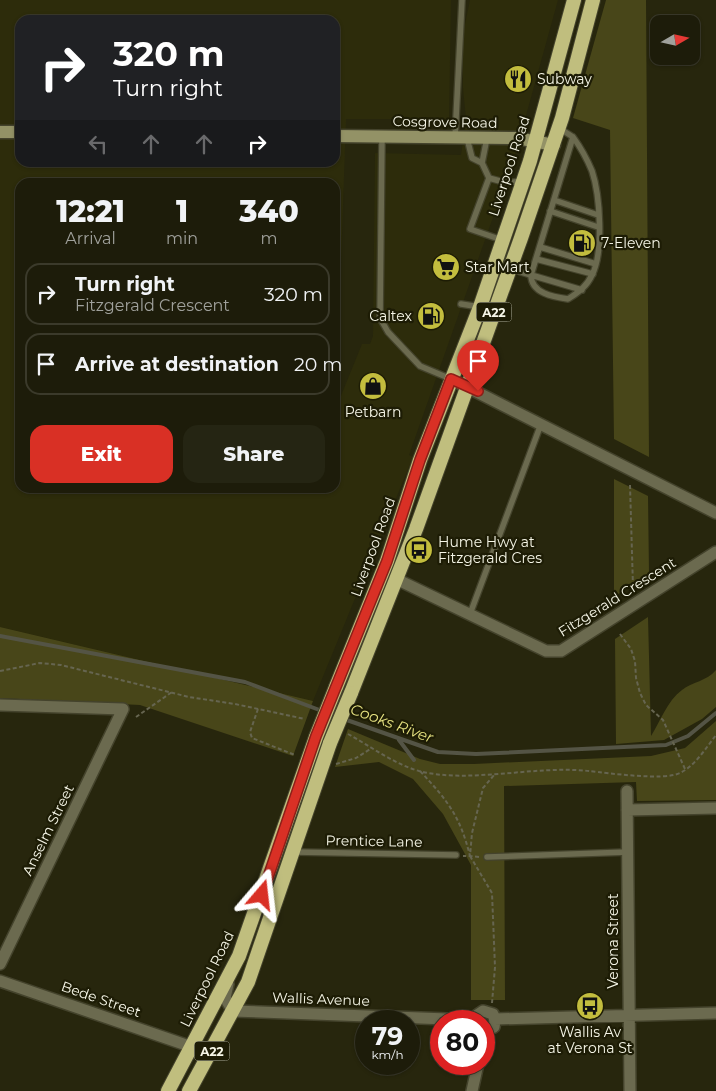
<!DOCTYPE html>
<html lang="en">
<head>
<meta charset="utf-8">
<style>
  :root { --surface:#1d1c0a; --page:#252513; --text:#f1f3f6; --muted:#a0a19c; --line:#3b3a2b; --accent:#d93025 }
  body { margin:0; font-family:Montserrat,sans-serif; background:var(--page); color:var(--text); height:100vh; display:flex; flex-direction:column; font-size:19px; white-space:nowrap }
  * { box-sizing:border-box; margin:0 }
  p { font-size:16px; color:var(--muted) }
  .icon { flex:none; width:28px; height:28px; fill:none; stroke:currentColor; stroke-width:2; stroke-linecap:round; stroke-linejoin:round }
  .map { position:relative; flex:1; overflow:hidden }
  .panel { position:absolute; left:15px; top:178px; width:325px; height:315px; display:flex; flex-direction:column; background:var(--surface); border-radius:15px; box-shadow:0 1px 4px #0004,0 0 0 1px var(--line) }
  .panel>* { flex:none }
  .banner { position:absolute; left:15px; top:15px; width:325px; height:152px; border-radius:15px; box-shadow:0 1px 4px #0004,0 0 0 1px var(--line); background:#202124; color:#fff; overflow:hidden }
  .needle { width:32px; rotate:81deg }
  .buttons { position:absolute; left:650px; top:15px; display:grid; gap:10px }
  .buttons a { display:grid; place-items:center; width:50px; height:50px; border-radius:10px; background:var(--surface); box-shadow:0 1px 4px #0004,0 0 0 1px var(--line); font-size:25px }
  .speed { position:absolute; left:355px; top:1010px; display:flex; gap:10px; font-size:25px; font-weight:700; text-align:center }
  .speed>* { display:grid; place-content:center; width:65px; height:65px; border-radius:50%; background:var(--surface); box-shadow:0 1px 4px #0004,0 0 0 1px var(--line); line-height:1 }
  .speed small { font-size:12px; font-weight:400 }
  .speed .limit { border:8px solid #d22; background:#fff; color:#111 }
  .pin { position:absolute; display:grid; place-items:center; width:42px; height:42px; color:#fff; margin:-51px -21px; border-radius:50% 50% 50% 0; rotate:-45deg; box-shadow:0 0 5px #0007 }
  .pin .icon { rotate:45deg }
  .me { position:absolute; width:55px; margin:-28px; rotate:17deg; stroke-linejoin:round; filter:drop-shadow(0 0 4px #0008) }
  .turn { display:flex; align-items:center; gap:18px; height:105px; padding:0 15px; font-size:22px }
  .turn .icon { width:65px; height:65px; stroke-width:2.5 }
  .turn b { display:block; font-size:35px; line-height:42px }
  .lanes { display:flex; align-items:center; height:48px; padding:0 15px; background:#0003; justify-content:center; gap:25px; direction:ltr }
  .lanes .off { opacity:.35 }
  .eta { display:flex; justify-content:space-evenly; align-items:center; height:85px; text-align:center }
  .eta b { font-size:30px; font-weight:800; line-height:35px }
  .action { display:flex; gap:10px; margin-top:auto; padding:10px 15px }
  .action a { flex:1; height:58px; border-radius:15px; background:var(--accent); color:#fff; font-size:20px; font-weight:800; line-height:58px; text-align:center }
  .action a+a { background:var(--page); color:var(--text) }
  ul { padding:0; list-style:none }
  li { display:flex; align-items:center; gap:15px; height:62px; margin:0 10px 8px; padding:0 5px; border:2px solid var(--line); border-radius:15px }
  li div { flex:1 }
  li b { display:block; font-size:19px }
  li em { font-style:normal }
  .map>svg:first-child { display:block }
  .built { fill:#2d2c0b; fill-rule:evenodd }
  .green { fill:#484619 }
  .lines { fill:none; stroke-linecap:round; stroke-linejoin:round }
  .stream { stroke:#545445; stroke-width:4 }
  .service-casing { stroke:#44432c; stroke-width:8 }
  .minor-casing { stroke:#44432c; stroke-width:14 }
  .secondary-casing { stroke:#44432c; stroke-width:15 }
  .trunk-casing { stroke:#44432c; stroke-width:16 }
  .path { stroke:#666550; stroke-width:2; stroke-dasharray:4 2.5; stroke-linecap:butt }
  .service { stroke:#6b6a4f; stroke-width:5.5 }
  .minor { stroke:#6b6a4f; stroke-width:11 }
  .secondary { stroke:#939266; stroke-width:12 }
  .trunk { stroke:#c0be7e; stroke-width:14 }
  .trunk-bridge-casing { stroke:#44432c; stroke-width:16; stroke-linecap:butt }
  .trunk-bridge { stroke:#c0be7e; stroke-width:14 }
  .route-casing { stroke:#8d1f18; stroke-width:12 }
  .route { stroke:#d93025; stroke-width:9 }
  .labels { text-anchor:middle; dominant-baseline:central; stroke-width:4.5; stroke-linejoin:round; paint-order:stroke }
  .shield { fill:#1d1c05; stroke:#b5b5a3; stroke-width:1 }
  .shield-label { font-size:12px; font-weight:bold; fill:#f6f6e7 }
  .poi-label { font-size:14px; fill:#f6f6e7; stroke:#1d1c05; text-anchor:start }
  .street-label { font-size:14px; fill:#f6f6e7; stroke:#1d1c05 }
  .water-label { font-size:15px; font-style:italic; fill:#e6e281; stroke:#1d1c05 }
</style>
</head>
<body>
<div class="map">
<svg width="716" height="1091" viewBox="0 0 716 1091">
  <rect width="100%" height="100%" fill="#27260d"/>
  <path class="built" d="M 0,0 L 451,0 L 449,119 L 346,119 L 336,408 L 362,344 L 370,344 L 373,336 L 375,153 L 461,155 L 466,119 L 463,88 L 463,34 L 470,0 L 558,0 L 515,155 L 409,455 L 413,457 L 313,701 L 0,627 ZM 20,20 L 335,20 L 335,162 L 20,162 ZM 20,182 L 335,182 L 335,488 L 20,488 Z"/>
  <path class="green" d="M 606,0 L 646,0 L 649,457 L 614,439 L 610,130 L 573,118 Z
    M 614,479 L 648,496 L 649,573 L 614,597 Z
    M 648,617 L 651,736 C 660,722 667,701 682,690 C 692,682 707,681 716,670 L 716,707 L 702,719 L 664,740 L 616,744 L 615,639 Z
    M 0,627 L 313,701 L 293,756 L 140,705 L 0,698 Z
    M 716,721 L 716,800 L 637,801 L 636,782 L 504,786 L 505,1000 L 471,1000 L 471,865 L 443,814 L 413,779 L 379,762 L 335,767 L 348,729 L 420,759 L 440,764 L 474,764 L 651,756 L 685,748 Z"/>
  <g class="lines">
    <path class="stream" d="M 0,636 L 245,682 L 338,717
      M 344,719 L 438,752 L 476,754 L 666,745 L 688,736 L 716,713
      M 399,740 L 414,760"/>
    <g class="service-casing">
      <path id="service" d="M 382,137 L 380,318 L 388,332 L 420,366 L 451,379
        M 573,137 C 581,148 587,159 592,171 C 600,195 604,252 592,275 C 587,286 579,292 568,299 C 553,297 531,293 531,275 L 582,290
        M 455,138 L 462,0
        M 467,138 L 472,158 L 482,163 L 489,178
        M 482,163 L 487,138
        M 554,200 L 598,215
        M 550,211 L 598,227
        M 502,240 L 470,229 L 489,178 L 507,183 L 522,181
        M 540,247 L 596,264
        M 536,259 L 593,274
        M 511,269 L 531,275 L 573,137 L 559,128
        M 461,304 L 480,307
        M 470,614 L 541,424
        M 294,852 L 456,855
        M 487,857 L 628,852"/>
    </g>
    <g class="minor-casing">
      <path id="minor" d="M 451,379 L 716,513
        M 396,579 L 546,651 L 561,651 L 716,552
        M 0,705 L 123,709 L 0,964
        M 627,791 L 630,1091
        M 627,810 L 716,808
        M 0,981 L 192,1047
        M 228,984 L 225,998 L 233,1011 L 474,1020
        M 495,1019 L 716,1013
        M 474,1021 L 477,1015 L 483,1011 L 493,1014 L 495,1021 L 494,1027 L 484,1032
        M 472,1091 L 478,1064"/>
    </g>
    <g class="secondary-casing">
      <path id="secondary" d="M 0,132 L 20,132
        M 335,136 L 517,138 L 554,145"/>
    </g>
    <g class="trunk-casing">
      <path id="trunk" d="M 336,687 L 387,561 L 420,460 L 480,307 L 530,161 L 574,0
        M 351,693 L 416,529 L 521,238 L 562,118 L 593,0
        M 168,1091 L 239,956 L 316,737
        M 189,1091 L 248,982 L 330,743"/>
    </g>
    <path class="path" d="M 630,485 L 633,587
      M 620,634 L 631,649 L 635,661 L 636,678 L 640,693 L 646,705 L 663,720 L 685,769
      M 0,671 L 40,663 L 61,665 L 189,697 L 235,704 L 305,719
      M 258,709 L 250,732 L 252,738 L 295,755
      M 136,717 L 172,692
      M 348,734 C 370,746 394,764 419,771 C 469,784 535,765 589,771 C 609,773 663,781 680,773 C 695,766 706,748 716,735
      M 336,764 L 356,758 L 372,748
      M 420,771 C 448,801 460,816 470,856 L 463,856
      M 470,856 L 492,893 L 495,967 L 492,1003
      M 479,857 L 470,856 L 472,833 L 483,788 L 495,774"/>
    <use href="#service" class="service"/>
    <use href="#minor" class="minor"/>
    <use href="#secondary" class="secondary"/>
    <use href="#trunk" class="trunk"/>
    <g class="trunk-bridge-casing">
      <path id="trunk-bridge" d="M 316,737 L 336,687
        M 330,743 L 351,693"/>
    </g>
    <use href="#trunk-bridge" class="trunk-bridge"/>
  </g>
  <g class="lines">
    <g class="route-casing">
      <path id="route" d="M 262,895 L 316,736 L 387,561 L 420,460 L 451,379 L 478,391"/>
    </g>
    <use href="#route" class="route"/>
  </g>
  <defs>
    <g id="restaurant-disc" transform="scale(1.4375)"><circle r="9.5" fill="#c3bd3e" stroke="#1d1c05"/><path d="M-5-6h1v4h1v-4h1v4h1v-4h1v5L-1.5 .5V6h-2V.5L-5-1ZM5-6V6H3V1.5H1.5Q1.5-4 5-6Z" fill="#111"/></g>
    <g id="fuel-disc" transform="scale(1.4375)"><circle r="9.5" fill="#c3bd3e" stroke="#1d1c05"/><path d="M-5.5-6h7V0h2V4h1.3V-2.5L3-4.5l.8-.8L6-3V5H2.5V1h-1V6h-7ZM-4.2-4.7v3.2H.2V-4.7Z" fill="#111"/></g>
    <g id="supermarket-disc" transform="scale(1.4375)"><circle r="9.5" fill="#c3bd3e" stroke="#1d1c05"/><path d="M-6-5.5h2.5l.6 2H6L4.5 2H-2.5L-4.4-4H-6ZM-1.5 3.2a1.3 1.3 0 1 0 .1 0ZM3 3.2a1.3 1.3 0 1 0 .1 0Z" fill="#111"/></g>
    <g id="shop-disc" transform="scale(1.4375)"><circle r="9.5" fill="#c3bd3e" stroke="#1d1c05"/><path d="M-5-2.5h2.3a2.7 3.5 0 0 1 5.4 0H5L5.5 6h-11ZM-1.5-2.5h3a1.5 2.3 0 0 0-3 0Z" fill="#111"/></g>
    <g id="bus-disc" transform="scale(1.4375)"><circle r="9.5" fill="#c3bd3e" stroke="#1d1c05"/><path d="M-5-6H5V4H4V6H2V4H-2V6H-4V4H-5ZM-3.5-4V0h7V-4ZM-3.5 1.2v1.5H-2V1.2ZM2 1.2v1.5H3.5V1.2Z" fill="#111"/></g>
  </defs>
  <g fill-rule="evenodd">
    <use href="#restaurant-disc" x="518" y="79"/>
    <use href="#fuel-disc" x="582" y="243"/>
    <use href="#supermarket-disc" x="446" y="267"/>
    <use href="#fuel-disc" x="431" y="316"/>
    <use href="#shop-disc" x="373" y="386"/>
    <use href="#bus-disc" x="419" y="550"/>
    <use href="#bus-disc" x="590" y="1006"/>
  </g>
  <g class="labels">
    <g class="shield">
      <rect x="476.5" y="302.5" width="35" height="19" rx="4"/>
      <rect x="194.5" y="1041.5" width="35" height="19" rx="4"/>
    </g>
    <g class="shield-label">
      <text x="494" y="312">A22</text>
      <text x="212" y="1051">A22</text>
    </g>
    <g class="poi-label">
      <text x="537" y="79">Subway</text>
      <text x="601" y="243">7-Eleven</text>
      <text x="465" y="267">Star Mart</text>
      <text x="412" y="316" text-anchor="end">Caltex</text>
      <text x="373" y="412" text-anchor="middle">Petbarn</text>
      <text x="438" y="542">Hume Hwy at<tspan x="438" dy="16">Fitzgerald Cres</tspan></text>
      <text x="590" y="1032" text-anchor="middle">Wallis Av<tspan x="590" dy="16">at Verona St</tspan></text>
    </g>
    <g class="street-label">
      <text transform="translate(445 122) rotate(1)">Cosgrove Road</text>
      <text transform="translate(509 166) rotate(-72)">Liverpool Road</text>
      <text transform="translate(373 547) rotate(-70)">Liverpool Road</text>
      <text transform="translate(617 597) rotate(-32)">Fitzgerald Crescent</text>
      <text transform="translate(48 830) rotate(-64)">Anselm Street</text>
      <text transform="translate(374 841) rotate(1)">Prentice Lane</text>
      <text transform="translate(613 941) rotate(-90)">Verona Street</text>
      <text transform="translate(207 979) rotate(-64)">Liverpool Road</text>
      <text transform="translate(101 999) rotate(19)">Bede Street</text>
      <text transform="translate(321 999) rotate(2)">Wallis Avenue</text>
    </g>
    <g class="water-label">
      <text transform="translate(392 723) rotate(20)">Cooks River</text>
    </g>
  </g>
</svg>
<div class="buttons">
<a><svg class="needle" viewBox="-14 -14 28 28"><path d="M0-13l5 13h-10z" fill="#e53935"/><path d="M0 13l5-13h-10z" fill="#a0a19c"/></svg></a>
</div>
<div class="speed"><div>79<small>km/h</small></div><div class="limit">80</div></div>
<div class="pin" style="left:478px;top:391px;background:#d93025"><svg class="icon" aria-label="arrive" viewBox="0 0 24 24"><path d="M6 21V4h12l-3 4 3 4H6"/></svg></div>
<svg class="me" style="left:262px;top:895px" viewBox="-20 -20 40 40"><path d="M0-17L14 15 0 8-14 15z" fill="#d93025" stroke="#fff" stroke-width="4"/></svg>
<div class="banner">
<div class="turn"><svg class="icon" aria-label="right" viewBox="0 0 24 24"><path d="M7 20v-9h11M14 6l5 5-5 5"/></svg><div><b>320 m</b>Turn right</div></div>
<div class="lanes"><svg class="icon off" aria-label="left" viewBox="0 0 24 24"><path d="M17 20v-9H6M10 6l-5 5 5 5"/></svg><svg class="icon off" aria-label="ahead" viewBox="0 0 24 24"><path d="M12 20V5M6 11l6-6 6 6"/></svg><svg class="icon off" aria-label="ahead" viewBox="0 0 24 24"><path d="M12 20V5M6 11l6-6 6 6"/></svg><svg class="icon" aria-label="right" viewBox="0 0 24 24"><path d="M7 20v-9h11M14 6l5 5-5 5"/></svg></div>
</div>
<section class="panel">
<div class="eta">
<div><b>12:21</b><p>Arrival</p></div>
<div><b>1</b><p>min</p></div>
<div><b>340</b><p>m</p></div>
</div>
<ul>
<li><svg class="icon" aria-label="right" viewBox="0 0 24 24"><path d="M7 20v-9h11M14 6l5 5-5 5"/></svg><div><b>Turn right</b><p>Fitzgerald Crescent</p></div><em>320 m</em></li>
<li><svg class="icon" aria-label="arrive" viewBox="0 0 24 24"><path d="M6 21V4h12l-3 4 3 4H6"/></svg><div><b>Arrive at destination</b></div><em>20 m</em></li>
</ul>
<div class="action"><a>Exit</a><a>Share</a></div>
</section>
</div>
</body>
</html>
